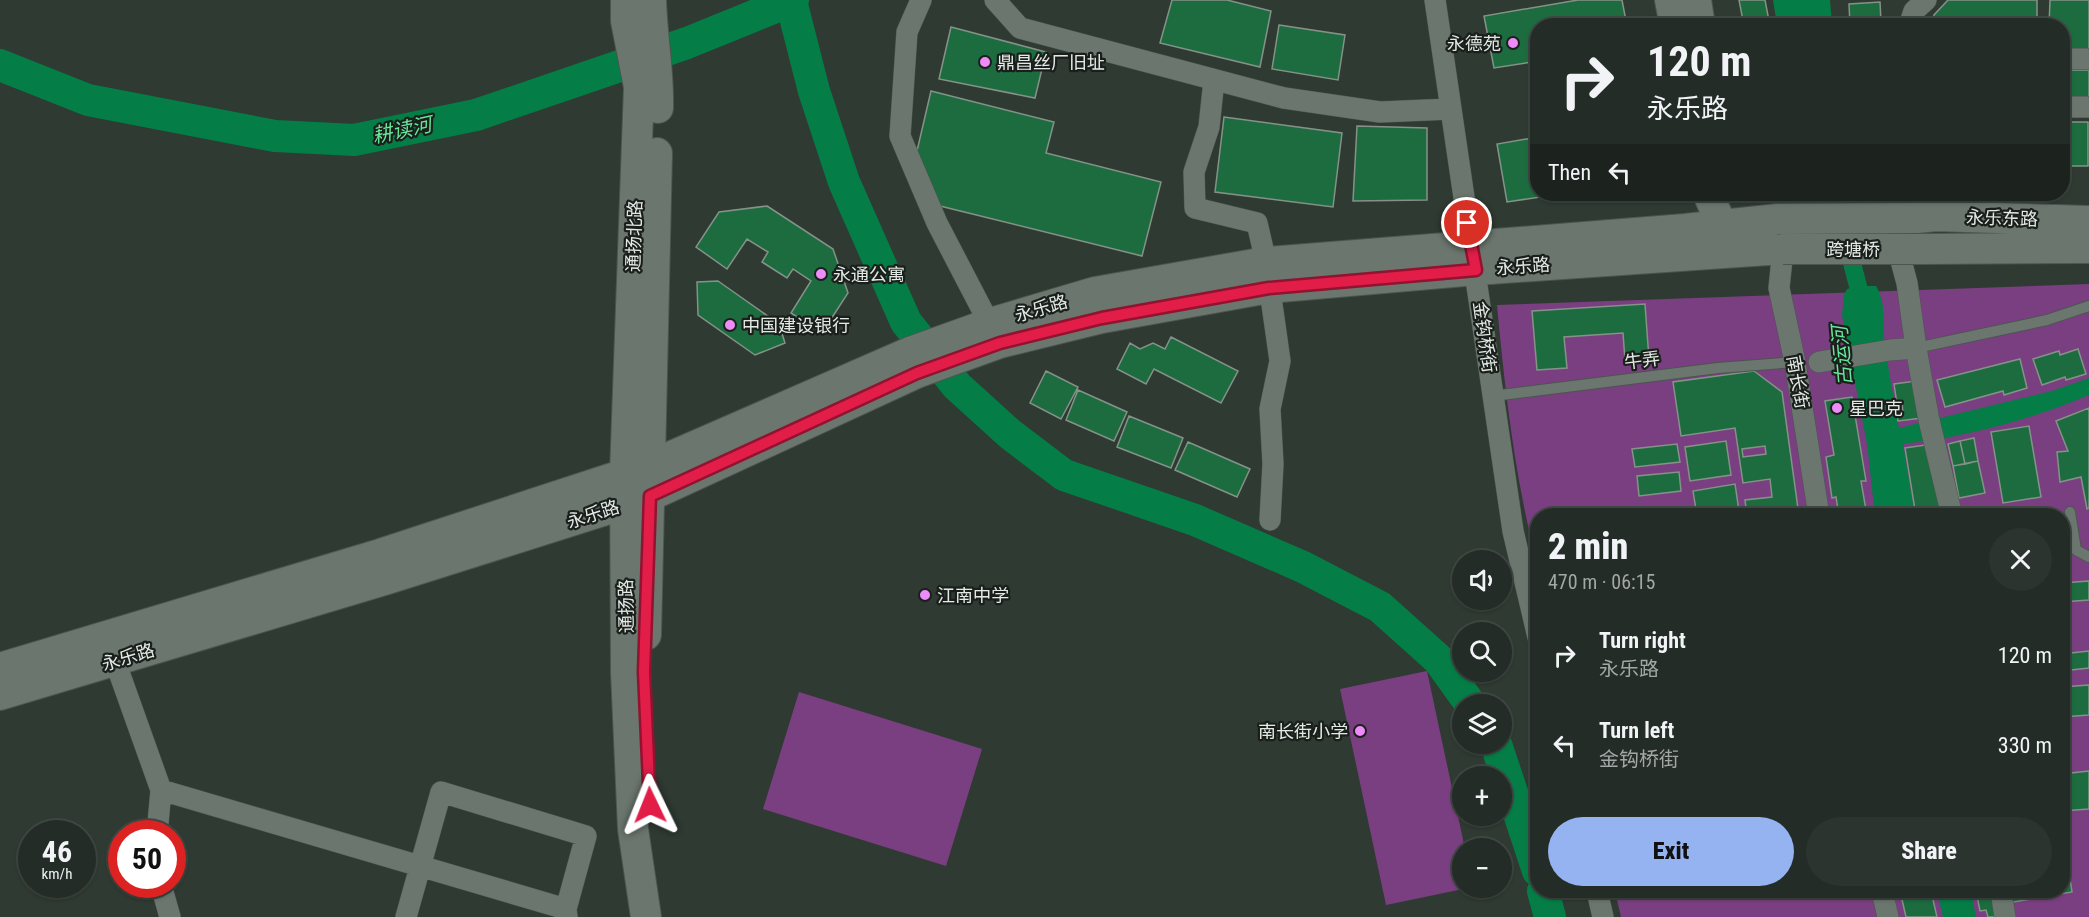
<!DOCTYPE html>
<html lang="en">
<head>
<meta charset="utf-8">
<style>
  :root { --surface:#232c26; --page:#2b342e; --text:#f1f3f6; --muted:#a3a7a7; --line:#404843; --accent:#95b2f1 }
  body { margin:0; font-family:"Roboto Condensed","Noto Sans SC",sans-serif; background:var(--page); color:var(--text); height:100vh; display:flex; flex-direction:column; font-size:22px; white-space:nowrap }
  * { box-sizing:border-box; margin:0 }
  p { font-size:20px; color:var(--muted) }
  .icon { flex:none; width:33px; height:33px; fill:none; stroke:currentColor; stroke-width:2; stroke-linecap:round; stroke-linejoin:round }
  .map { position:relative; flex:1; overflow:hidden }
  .drawer { position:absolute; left:1530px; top:508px; width:540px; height:390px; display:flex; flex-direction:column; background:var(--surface); border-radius:24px; box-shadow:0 2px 4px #0004,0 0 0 2px var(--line) }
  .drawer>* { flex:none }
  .top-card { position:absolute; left:1530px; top:18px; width:540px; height:183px; border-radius:24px; box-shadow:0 2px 4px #0004,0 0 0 2px var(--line); background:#232c26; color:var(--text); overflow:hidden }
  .fabs { position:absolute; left:1452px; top:550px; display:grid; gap:12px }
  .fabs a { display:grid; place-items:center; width:60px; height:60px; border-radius:50%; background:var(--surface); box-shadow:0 2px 4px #0004,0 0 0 2px var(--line); font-size:30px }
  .speed { position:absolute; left:18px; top:820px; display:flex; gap:12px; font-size:30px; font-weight:700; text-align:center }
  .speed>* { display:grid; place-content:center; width:78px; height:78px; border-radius:50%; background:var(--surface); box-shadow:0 2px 4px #0004,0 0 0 2px var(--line); line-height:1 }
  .speed small { font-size:15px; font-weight:400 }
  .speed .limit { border:9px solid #d22; background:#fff; color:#111 }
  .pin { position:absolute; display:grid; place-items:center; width:51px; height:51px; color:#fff; margin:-26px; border:3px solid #fff; border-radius:50%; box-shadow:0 2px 6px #0007 }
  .me { position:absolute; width:66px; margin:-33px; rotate:358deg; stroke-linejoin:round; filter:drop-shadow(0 0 4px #0008) }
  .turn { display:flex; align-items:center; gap:21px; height:126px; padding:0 18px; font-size:27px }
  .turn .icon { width:78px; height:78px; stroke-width:2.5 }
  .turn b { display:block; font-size:42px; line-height:51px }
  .then { display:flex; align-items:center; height:57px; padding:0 18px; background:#0003; gap:12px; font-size:22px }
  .round { display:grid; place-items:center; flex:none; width:63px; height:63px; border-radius:32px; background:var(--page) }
  .head { display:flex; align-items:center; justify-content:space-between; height:102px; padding:0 18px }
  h1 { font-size:36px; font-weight:800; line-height:45px }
  .action { display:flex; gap:12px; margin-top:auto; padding:12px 18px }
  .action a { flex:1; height:69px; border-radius:36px; background:var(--accent); color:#111; font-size:24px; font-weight:800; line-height:69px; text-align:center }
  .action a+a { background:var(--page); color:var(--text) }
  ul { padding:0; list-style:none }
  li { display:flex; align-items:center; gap:18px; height:90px; padding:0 18px }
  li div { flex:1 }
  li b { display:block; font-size:22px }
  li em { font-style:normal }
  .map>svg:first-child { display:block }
  .green { fill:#7a3f81 }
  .water { fill:#047e46 }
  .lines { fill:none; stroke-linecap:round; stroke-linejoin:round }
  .canal { stroke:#047e46; stroke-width:18 }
  .river { stroke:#047e46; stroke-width:32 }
  .building { fill:#1d6c40; stroke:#859288; stroke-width:1.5; fill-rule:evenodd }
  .lane-casing { stroke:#4c554f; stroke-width:12 }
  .street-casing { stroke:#4c554f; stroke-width:22 }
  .secondary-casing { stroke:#4c554f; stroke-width:32 }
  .lane { stroke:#6b776e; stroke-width:10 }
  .street { stroke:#6b776e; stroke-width:21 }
  .secondary { stroke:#6b776e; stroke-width:30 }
  .secondary-bridge-casing { stroke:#4c554f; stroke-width:32; stroke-linecap:butt }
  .secondary-bridge { stroke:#6b776e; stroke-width:30 }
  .route-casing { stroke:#92132f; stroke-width:15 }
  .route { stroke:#e11d48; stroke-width:10 }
  .poi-dot { fill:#ed8cf9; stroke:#1a1f1c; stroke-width:2 }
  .labels { text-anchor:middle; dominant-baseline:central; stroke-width:4.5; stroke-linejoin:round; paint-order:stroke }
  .poi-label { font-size:18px; fill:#e3eae5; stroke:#1a1f1c; text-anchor:start }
  .street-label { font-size:18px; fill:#e3eae5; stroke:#1a1f1c }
  .water-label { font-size:20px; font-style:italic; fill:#66e79a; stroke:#1a1f1c }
</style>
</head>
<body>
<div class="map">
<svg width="2089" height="917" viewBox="0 0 2089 917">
  <rect width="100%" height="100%" fill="#2f3a32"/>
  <path class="green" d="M 2089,284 L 2089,917 L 1621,917 L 1615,891 L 2062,891 L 2062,516 L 1538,516 L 1537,563 C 1515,479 1505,392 1497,305 Z
    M 1427,671 L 1465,849 L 1462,849 L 1462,888 L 1468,888 L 1386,905 L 1340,689 Z
    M 799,692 L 982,749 L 946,866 L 763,809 Z"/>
  <path class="water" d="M 1773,0 L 1830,0 L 1832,25 L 1777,25 Z
    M 1858,286 L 1876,286 C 1887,304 1882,326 1885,345 C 1889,373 1894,401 1899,428 L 2052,391 L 2089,378 L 2089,395 C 2030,420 1967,437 1903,444 L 1915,516 L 1875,516 L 1867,444 L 1842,315 L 1844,295 L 1847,289 Z
    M 1937,891 L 1971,891 L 1976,917 L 1943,917 Z"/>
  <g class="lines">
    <path class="canal" d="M 1834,194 L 1858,286 L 1860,309"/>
    <path class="river" d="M 791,1 L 814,91 L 844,182 L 906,322 L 957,386 L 1010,434 L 1064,475 L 1195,520 L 1303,567 L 1380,607 L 1438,659 L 1471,705
      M 0,65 L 88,100 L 275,136 L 354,140 L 476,115 L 687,43 L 793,0
      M 1496,744 L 1538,871
      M 1543,891 L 1550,917"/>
  </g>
  <path class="building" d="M 1172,0 L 1227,0 L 1271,11 L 1260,67 L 1160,43 Z
    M 1578,0 L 1622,0 L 1627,26 L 1538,26 L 1538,61 L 1494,68 L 1484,16 Z
    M 1739,0 L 1765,0 L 1770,26 L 1744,26 Z
    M 1948,0 L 2037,0 L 2037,26 L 1931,26 L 1934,15 Z
    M 2050,0 L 2089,0 L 2089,50 L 2062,49 L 2062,26 L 2049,26 Z
    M 1880,2 L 1881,22 L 1889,22 L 1890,26 L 1850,26 L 1849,4 Z
    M 1279,25 L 1345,35 L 1338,80 L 1272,69 Z
    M 951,27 L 1046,52 L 1035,98 L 939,79 Z
    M 2062,70 L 2089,70 L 2089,97 L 2062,97 Z
    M 931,91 L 1054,122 L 1046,153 L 1161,182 L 1142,256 L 924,202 L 913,168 Z
    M 1224,117 L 1342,133 L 1333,207 L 1215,192 Z
    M 2062,122 L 2088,122 L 2088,166 L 2062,166 Z
    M 1357,126 L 1427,128 L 1427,200 L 1353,201 Z
    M 1538,137 L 1538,194 L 1560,194 L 1507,202 L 1497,144 Z
    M 767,206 L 833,249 L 848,293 L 822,333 L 791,313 L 811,281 L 793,269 L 787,278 L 762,262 L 768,252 L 747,239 L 727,269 L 696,247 L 719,212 Z
    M 718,281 L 779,324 L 785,343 L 755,355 L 698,315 L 697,282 Z
    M 1645,304 L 1649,359 L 1625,360 L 1623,333 L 1564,337 L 1567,368 L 1537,370 L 1532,311 Z
    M 1171,337 L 1238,371 L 1221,403 L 1154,369 L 1146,384 L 1117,369 L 1130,343 L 1140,349 L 1153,343 L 1165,349 Z
    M 2078,349 L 2086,374 L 2066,380 L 2065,377 L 2042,385 L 2033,359 L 2059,351 L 2060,355 Z
    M 2020,359 L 2027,388 L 2004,395 L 2003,391 L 1945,407 L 1937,380 Z
    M 1046,371 L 1078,387 L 1061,419 L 1030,403 Z
    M 1754,371 L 1782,392 L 1799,516 L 1747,516 L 1745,500 L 1772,497 L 1770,479 L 1743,483 L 1735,428 L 1681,436 L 1673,382 ZM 1765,446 L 1766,454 L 1743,457 L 1742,449 Z
    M 1916,381 L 1922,418 L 1898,421 L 1897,415 L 1903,414 L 1902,403 L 1897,404 L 1894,384 Z
    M 1078,390 L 1127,412 L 1114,441 L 1066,420 Z
    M 1852,397 L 1866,481 L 1861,481 L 1867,516 L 1839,516 L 1836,497 L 1832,498 L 1826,457 L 1834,455 L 1825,401 Z
    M 2089,408 L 2089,508 L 2087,509 L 2081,477 L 2060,482 L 2057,452 L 2068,451 L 2056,421 Z
    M 1129,416 L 1183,438 L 1171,468 L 1117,447 Z
    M 2029,426 L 2041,497 L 2003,503 L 1991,432 Z
    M 1974,438 L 1978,461 L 1965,464 L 1960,441 Z
    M 1726,441 L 1731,475 L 1690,481 L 1685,447 Z
    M 1960,441 L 1965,464 L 1953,466 L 1948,444 Z
    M 1188,442 L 1250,469 L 1237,497 L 1175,470 Z
    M 1677,444 L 1680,462 L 1635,467 L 1632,449 Z
    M 1932,444 L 1944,516 L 1916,516 L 1905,448 Z
    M 1978,461 L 1985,493 L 1959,498 L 1953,466 Z
    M 1679,472 L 1681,491 L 1639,496 L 1637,476 Z
    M 1735,484 L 1739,511 L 1717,516 L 1697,516 L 1693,491 Z
    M 2037,508 L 2038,516 L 2009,516 L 2008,513 Z
    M 2089,581 L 2089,600 L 2062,602 L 2062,583 Z
    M 2089,651 L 2089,668 L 2062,671 L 2062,654 Z
    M 2089,685 L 2089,715 L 2062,717 L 2062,687 Z
    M 2089,771 L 2089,809 L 2062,811 L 2062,774 Z
    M 2069,873 L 2072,892 L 2048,896 L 2047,891 L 2062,891 L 2062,874 Z
    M 1900,891 L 1931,891 L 1937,917 L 1906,917 Z
    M 1976,891 L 1998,891 L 2003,917 L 1988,917 L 1986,910 L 1980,911 Z
    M 2006,891 L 2047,891 L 2048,896 L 2008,903 Z"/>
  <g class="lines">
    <g class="lane-casing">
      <path id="lane" d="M 1916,348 L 2047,320 L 2089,306
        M 1493,396 L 1718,368 L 1795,362
        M 2070,512 L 2076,550 L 2089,557"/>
    </g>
    <g class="street-casing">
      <path id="street" d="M 921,0 L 907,32 L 900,136 L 937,223 L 989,323
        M 995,0 L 1020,28 L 1284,98 L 1380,112 L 1451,109
        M 1435,0 L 1513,531 L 1538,637
        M 1909,26 L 1914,11 L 1926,0
        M 2062,59 L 2089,59
        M 1214,80 L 1209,127 L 1194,172 L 1195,208 L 1257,223 L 1266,262 L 1280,361 L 1270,409 L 1273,464 L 1270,520
        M 2062,107 L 2089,107
        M 1883,194 L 1907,283 L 1916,348
        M 1936,216 L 1936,194
        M 1783,249 L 1779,288 L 1795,362 L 1819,516
        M 1819,362 L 1890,350 L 1916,348 L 1928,415
        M 1929,420 L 1952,516
        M 115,661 L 161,790 L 157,834
        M 161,790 L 566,909
        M 161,885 L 170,917
        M 1597,891 L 1603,917
        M 1882,891 L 1888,917
        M 2001,891 L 2005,917
        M 406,917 L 441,792 L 586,836 L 566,909 L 567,917"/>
    </g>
    <g class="secondary-casing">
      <path id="secondary" d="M 626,0 L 626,21 L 639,87 L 625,473 L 626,672 L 633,829 L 646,917
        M 651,0 C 652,36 659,72 658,108
        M 1670,0 L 1675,26
        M 1696,0 L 1700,26
        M 1708,194 L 1729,241
        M 1916,218 L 1936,216 L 2089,221
        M 1923,249 L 2089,248
        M 646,635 L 657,153
        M 0,668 L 380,554 L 649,466 L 910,352 L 994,322 L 1095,292 L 1266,262 L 1685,229 L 1778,219
        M 0,695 L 388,579 L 650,496 L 917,373 L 1000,343 L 1102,318 L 1269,288 L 1476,270 L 1783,249"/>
    </g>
    <use href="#lane" class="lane"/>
    <use href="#street" class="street"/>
    <use href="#secondary" class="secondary"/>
    <g class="secondary-bridge-casing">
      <path id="secondary-bridge" d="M 1778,219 L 1916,218
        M 1783,249 L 1923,249"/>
    </g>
    <use href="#secondary-bridge" class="secondary-bridge"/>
  </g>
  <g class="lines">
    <g class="route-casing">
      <path id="route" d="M 650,805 L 644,672 L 650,496 L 917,373 L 1000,343 L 1102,318 L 1269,288 L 1476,270 L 1467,223"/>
    </g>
    <use href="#route" class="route"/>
  </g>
  <g class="poi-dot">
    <circle cx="1513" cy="43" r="6"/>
    <circle cx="985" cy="62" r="6"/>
    <circle cx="821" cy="274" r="6"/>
    <circle cx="730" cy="325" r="6"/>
    <circle cx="1837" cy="408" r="6"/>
    <circle cx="925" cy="595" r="6"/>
    <circle cx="1360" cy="731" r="6"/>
  </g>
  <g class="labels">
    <g class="poi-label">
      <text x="1501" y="43" text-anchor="end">永德苑</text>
      <text x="997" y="62">鼎昌丝厂旧址</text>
      <text x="833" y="274">永通公寓</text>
      <text x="742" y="325">中国建设银行</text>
      <text x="1849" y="408">星巴克</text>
      <text x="937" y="595">江南中学</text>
      <text x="1348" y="731" text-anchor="end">南长街小学</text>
    </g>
    <g class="street-label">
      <text transform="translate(2002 218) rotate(2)">永乐东路</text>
      <text transform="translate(634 236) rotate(-88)">通扬北路</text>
      <text x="1853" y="249">跨塘桥</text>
      <text transform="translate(1523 266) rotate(-4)">永乐路</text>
      <text transform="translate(1041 308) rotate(-16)">永乐路</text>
      <text transform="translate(1485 337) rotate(82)">金钩桥街</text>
      <text transform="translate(1642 360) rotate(-7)">牛弄</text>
      <text transform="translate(1798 382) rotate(80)">南长街</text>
      <text transform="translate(593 514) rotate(-18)">永乐路</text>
      <text transform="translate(626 606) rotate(-91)">通扬路</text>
      <text transform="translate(128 657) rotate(-17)">永乐路</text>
    </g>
    <g class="water-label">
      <text transform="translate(402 130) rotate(-12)">耕读河</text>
      <text transform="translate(1842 356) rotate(-95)">古运河</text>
    </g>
  </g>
</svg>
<div class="fabs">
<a><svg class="icon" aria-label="sound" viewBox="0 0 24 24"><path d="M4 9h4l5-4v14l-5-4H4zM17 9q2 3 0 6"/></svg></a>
<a><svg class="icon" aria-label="search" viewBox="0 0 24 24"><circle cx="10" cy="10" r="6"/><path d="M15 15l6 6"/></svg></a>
<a><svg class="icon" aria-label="layers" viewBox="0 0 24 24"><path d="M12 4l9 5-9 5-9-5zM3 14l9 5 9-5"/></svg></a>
<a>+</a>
<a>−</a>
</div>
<div class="speed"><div>46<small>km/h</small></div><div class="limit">50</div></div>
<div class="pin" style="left:1467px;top:223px;background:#d93025"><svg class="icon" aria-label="arrive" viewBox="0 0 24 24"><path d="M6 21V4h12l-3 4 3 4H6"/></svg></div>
<svg class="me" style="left:650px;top:805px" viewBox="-20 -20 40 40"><path d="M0-17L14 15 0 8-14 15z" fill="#e11d48" stroke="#fff" stroke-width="4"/></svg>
<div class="top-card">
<div class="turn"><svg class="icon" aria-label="right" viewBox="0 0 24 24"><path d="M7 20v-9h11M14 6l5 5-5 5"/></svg><div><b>120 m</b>永乐路</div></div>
<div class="then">Then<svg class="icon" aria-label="left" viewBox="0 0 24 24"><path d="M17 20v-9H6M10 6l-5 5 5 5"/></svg></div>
</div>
<section class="drawer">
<div class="head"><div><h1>2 min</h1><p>470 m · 06:15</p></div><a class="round"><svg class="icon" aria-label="close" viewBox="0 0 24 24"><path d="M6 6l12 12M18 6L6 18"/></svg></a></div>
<ul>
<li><svg class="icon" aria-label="right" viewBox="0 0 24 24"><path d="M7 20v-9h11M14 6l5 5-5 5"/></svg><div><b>Turn right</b><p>永乐路</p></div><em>120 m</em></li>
<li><svg class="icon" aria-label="left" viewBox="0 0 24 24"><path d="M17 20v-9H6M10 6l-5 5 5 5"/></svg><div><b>Turn left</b><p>金钩桥街</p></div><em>330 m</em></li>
</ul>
<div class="action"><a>Exit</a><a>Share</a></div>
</section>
</div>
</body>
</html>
